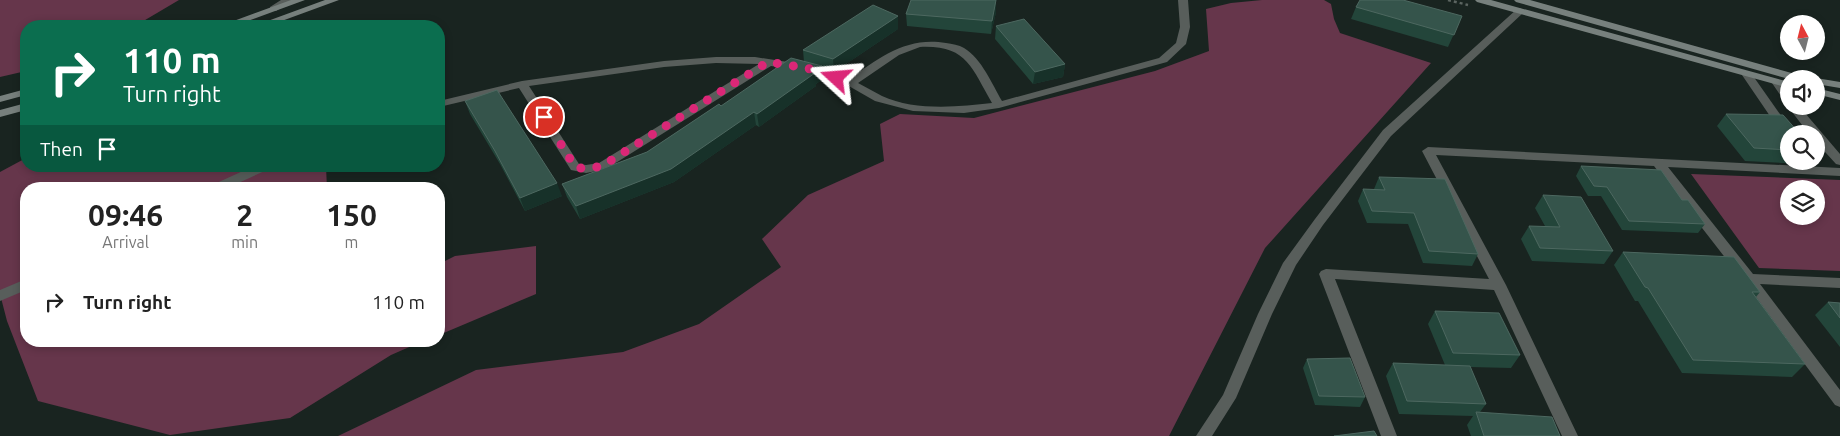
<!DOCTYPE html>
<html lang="en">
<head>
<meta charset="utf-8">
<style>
  :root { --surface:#fff; --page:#f6f6f6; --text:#222; --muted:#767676 }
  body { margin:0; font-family:Ubuntu,sans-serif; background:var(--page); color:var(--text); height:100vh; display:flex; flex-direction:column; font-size:19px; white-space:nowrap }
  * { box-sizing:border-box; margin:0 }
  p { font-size:16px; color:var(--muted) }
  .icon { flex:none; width:28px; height:28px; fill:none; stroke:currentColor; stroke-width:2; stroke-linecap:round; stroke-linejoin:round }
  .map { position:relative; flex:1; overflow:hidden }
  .panel { position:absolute; left:20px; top:182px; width:425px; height:165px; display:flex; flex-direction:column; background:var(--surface); border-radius:20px; box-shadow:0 2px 8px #0003 }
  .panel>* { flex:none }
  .hud { position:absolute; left:20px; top:20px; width:425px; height:152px; border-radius:20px; box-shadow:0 2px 8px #0003; background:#0b6e4f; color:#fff; overflow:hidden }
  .needle { width:32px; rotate:353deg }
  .buttons { position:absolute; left:1780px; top:15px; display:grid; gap:10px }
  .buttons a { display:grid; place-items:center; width:45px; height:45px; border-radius:50%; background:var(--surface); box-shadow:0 2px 8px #0003; font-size:25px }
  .pin { position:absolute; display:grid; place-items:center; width:42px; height:42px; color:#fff; margin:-21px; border:2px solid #fff; border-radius:50%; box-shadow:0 1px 5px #0007 }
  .me { position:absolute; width:55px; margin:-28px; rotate:289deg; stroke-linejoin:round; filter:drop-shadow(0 0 4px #0008) }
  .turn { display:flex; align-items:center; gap:18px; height:105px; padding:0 20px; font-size:22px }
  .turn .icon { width:65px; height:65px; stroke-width:2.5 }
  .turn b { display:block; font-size:35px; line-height:42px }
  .then { display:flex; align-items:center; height:48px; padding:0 20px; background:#0003; gap:10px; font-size:19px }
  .eta { display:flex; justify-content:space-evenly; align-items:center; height:85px; text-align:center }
  .eta b { font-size:30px; font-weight:600; line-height:35px }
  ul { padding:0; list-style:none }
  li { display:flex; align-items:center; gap:15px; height:70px; padding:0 20px }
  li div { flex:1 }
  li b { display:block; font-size:19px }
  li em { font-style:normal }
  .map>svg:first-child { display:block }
  .green { fill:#66364b; fill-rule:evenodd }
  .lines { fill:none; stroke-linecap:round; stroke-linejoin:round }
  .path { stroke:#5c6561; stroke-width:2.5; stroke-dasharray:3 3; stroke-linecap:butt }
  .service { fill:#585e5b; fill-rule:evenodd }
  .minor { fill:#585e5b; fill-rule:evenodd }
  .secondary { fill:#77807d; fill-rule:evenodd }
  .wall { fill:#23453a }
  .shaded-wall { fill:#173129 }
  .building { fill:#35544b; stroke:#4d6860 }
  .route { stroke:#db2777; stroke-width:9; stroke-dasharray:0 16.2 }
</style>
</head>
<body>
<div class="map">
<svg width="1840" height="436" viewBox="0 0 1840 436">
  <rect width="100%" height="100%" fill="#192420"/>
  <path class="green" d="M 0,0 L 179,0 L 135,26 L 26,26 L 26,71 L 0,77 Z
    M 1262,0 L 1324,0 L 1331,4 L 1334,19 L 1340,33 L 1431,63 L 1265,248 L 1169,436 L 338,436 L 476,370 L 623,352 L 699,324 L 781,267 L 762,239 L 808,195 L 884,161 L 880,124 L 900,114 L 974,118 L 1155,71 L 1209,51 L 1206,9 L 1231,3 Z
    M 26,158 L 26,166 L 326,166 L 327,189 L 26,189 L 26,341 L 423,341 L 391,355 L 290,418 L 170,435 L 38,401 L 7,321 L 0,294 L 0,172 Z
    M 1691,174 L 1840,180 L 1840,271 L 1759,268 ZM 1789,189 L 1816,189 L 1816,216 L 1789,216 Z
    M 536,246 L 536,294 L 439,335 L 439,264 L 455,256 Z"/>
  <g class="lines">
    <path class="path" d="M 1448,0 L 1468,5"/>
    <path class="service" d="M 1178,0 L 1188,0 L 1190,27 L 1186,44 L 1167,62 L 999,108 L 964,113 L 913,111 L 875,101 L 847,85 L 805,71 L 771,66 L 606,169 L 586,173 L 571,170 L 519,88 L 439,107 L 439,101 L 522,81 L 664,61 L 716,57 L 755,57 L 807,65 L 850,79 C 879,57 908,36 946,43 C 952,44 959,45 964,48 C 982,59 992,84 1002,101 L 1159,58 L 1176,43 L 1180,27 ZM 920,47 C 967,45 971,67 992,103 C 958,107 914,111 882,96 C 874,92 866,87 858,83 L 899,55 ZM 716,63 L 759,64 L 599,163 L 586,165 L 579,164 L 529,86 L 664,67 Z
      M 254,166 L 271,166 L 269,169 L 225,189 L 208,189 L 210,186 Z
      M 26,279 L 26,290 L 0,301 L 0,290 Z"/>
    <path class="minor" d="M 281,0 L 293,0 L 276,11 L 270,11 L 270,7 Z
      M 1520,8 L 1525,11 L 1523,13 L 1391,136 L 1323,225 L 1296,265 L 1272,314 L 1236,398 L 1212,436 L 1196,436 L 1223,395 L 1258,314 L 1283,263 L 1315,219 L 1383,130 L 1517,9 Z
      M 1747,72 L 1751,73 L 1794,134 L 1789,134 L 1789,139 L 1785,138 L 1742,75 Z
      M 1777,80 L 1781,81 L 1789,92 L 1789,103 L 1785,102 L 1772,83 Z
      M 1789,104 L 1789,106 L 1799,106 L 1840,154 L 1840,165 L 1836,164 L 1816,142 L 1816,134 L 1809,134 L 1789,108 L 1787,106 Z
      M 1428,147 L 1840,168 L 1840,176 L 1668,167 L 1753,274 L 1840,278 L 1840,288 L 1760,284 L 1840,390 L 1840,407 L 1835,405 L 1744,282 L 1654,166 L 1436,155 L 1506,285 L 1578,436 L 1562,436 L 1494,290 L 1335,279 L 1397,436 L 1381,436 L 1319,274 L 1321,271 L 1326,269 L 1489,279 L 1422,151 Z"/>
    <path class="secondary" d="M 291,0 L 305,0 L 234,26 L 220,26 Z
      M 325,0 L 339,0 L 268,26 L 254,26 Z
      M 1475,0 L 1491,0 L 1789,82 L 1789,88 L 1477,2 Z
      M 1514,0 L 1530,0 L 1806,77 L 1807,79 L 1789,79 L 1516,2 Z
      M 1816,78 L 1840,82 L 1840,88 L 1816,84 L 1816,79 L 1812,79 Z
      M 1816,88 L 1840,94 L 1840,100 L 1816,94 Z
      M 26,89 L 26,95 L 0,102 L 0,96 Z
      M 26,103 L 26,110 L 0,117 L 0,110 Z"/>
  </g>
  <path class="wall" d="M 996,0 L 996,12 L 991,34 L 907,26 L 906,14 Z
    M 1356,7 L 1462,16 L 1448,47 L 1351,19 Z
    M 996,26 L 1065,64 L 1063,77 L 1033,84 L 995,39 Z
    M 898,29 L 834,72 L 822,68 L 823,79 L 816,84 L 816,86 L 759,127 L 756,125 L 674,182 L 580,219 L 567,197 L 562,184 L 647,152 L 721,106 L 804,62 L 803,50 Z
    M 465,101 L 562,196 L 525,211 L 500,164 L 470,114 Z
    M 1726,114 L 1789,134 L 1789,161 L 1807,161 L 1805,164 L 1745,161 L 1717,126 Z
    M 1581,166 L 1682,200 L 1705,224 L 1698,233 L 1622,230 L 1601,196 L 1588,196 L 1576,176 Z
    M 1379,177 L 1478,254 L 1472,266 L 1423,263 L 1408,224 L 1367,223 L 1358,201 L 1363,189 L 1374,189 Z
    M 1543,195 L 1613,251 L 1604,264 L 1532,261 L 1521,239 L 1529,226 L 1545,226 L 1535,208 Z
    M 1623,252 L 1760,292 L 1756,297 L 1805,364 L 1792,377 L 1682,373 L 1638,301 L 1635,301 L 1614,265 Z
    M 1828,302 L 1840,303 L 1840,347 L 1815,315 Z
    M 1435,311 L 1520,355 L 1511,368 L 1470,367 L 1486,404 L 1480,412 L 1560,436 L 1471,436 L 1467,425 L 1473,416 L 1399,414 L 1386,376 L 1393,363 L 1445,365 L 1428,324 Z
    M 1307,359 L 1365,397 L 1360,407 L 1315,405 L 1303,368 Z"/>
  <path class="shaded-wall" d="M 996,0 L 996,12 L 991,34 L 992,21 Z
    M 898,16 L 898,29 L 834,72 L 833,59 Z
    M 1065,64 L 1063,77 L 1033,84 L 1035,72 Z
    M 822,66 L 823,79 L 816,84 L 816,86 L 759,127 L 757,114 Z
    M 754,112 L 756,125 L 674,182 L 580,219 L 576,206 Z
    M 557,183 L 562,196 L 525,211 L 520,198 Z"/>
  <path class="building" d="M 911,0 L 996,0 L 992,21 L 906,14 Z
    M 1360,0 L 1403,0 L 1462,16 L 1454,35 L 1356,7 Z
    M 873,5 L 898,16 L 833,59 L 803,50 Z
    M 1024,19 L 1065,64 L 1035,72 L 996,26 Z
    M 791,58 L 822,66 L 813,72 L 815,73 L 757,114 L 754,112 L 671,169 L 576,206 L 562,184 L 647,152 L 719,104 L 721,106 Z
    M 497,90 L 557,183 L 520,198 L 495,151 L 465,101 Z
    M 1726,114 L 1783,115 L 1800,134 L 1789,134 L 1789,150 L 1754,148 Z
    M 1581,166 L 1661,170 L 1682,200 L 1688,200 L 1705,224 L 1629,221 L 1607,187 L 1594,186 Z
    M 1379,177 L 1445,179 L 1478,254 L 1429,251 L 1414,213 L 1372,211 L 1363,189 L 1385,190 Z
    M 1543,195 L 1581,197 L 1613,251 L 1540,248 L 1529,226 L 1560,227 Z
    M 1623,252 L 1734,257 L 1760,292 L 1752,292 L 1805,364 L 1693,360 L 1648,288 L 1645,287 Z
    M 1828,302 L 1840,303 L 1840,318 Z
    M 1435,311 L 1499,313 L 1520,355 L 1453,353 Z
    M 1350,358 L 1365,397 L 1319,396 L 1307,359 Z
    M 1393,363 L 1470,366 L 1486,404 L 1407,401 Z
    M 1476,412 L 1552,417 L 1560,436 L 1484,436 Z
    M 1374,431 L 1377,436 L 1334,436 Z"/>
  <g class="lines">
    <path class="route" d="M 544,117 L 575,167 L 586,169 L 602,166 L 768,62 L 807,68 L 836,78"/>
  </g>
</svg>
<div class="buttons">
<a><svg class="needle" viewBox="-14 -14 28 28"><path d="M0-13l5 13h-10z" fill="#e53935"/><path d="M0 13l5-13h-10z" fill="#767676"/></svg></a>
<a><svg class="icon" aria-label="sound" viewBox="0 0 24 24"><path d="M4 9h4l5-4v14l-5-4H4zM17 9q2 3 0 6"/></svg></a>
<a><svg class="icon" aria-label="search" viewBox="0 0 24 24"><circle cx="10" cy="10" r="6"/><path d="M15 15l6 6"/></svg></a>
<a><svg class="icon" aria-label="layers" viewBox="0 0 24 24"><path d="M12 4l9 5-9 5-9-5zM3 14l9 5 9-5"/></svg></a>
</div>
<div class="pin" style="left:544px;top:117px;background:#d93025"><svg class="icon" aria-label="arrive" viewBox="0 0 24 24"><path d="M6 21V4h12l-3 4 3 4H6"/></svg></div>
<svg class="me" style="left:836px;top:78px" viewBox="-20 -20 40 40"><path d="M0-17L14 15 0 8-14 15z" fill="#db2777" stroke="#fff" stroke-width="4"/></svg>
<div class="hud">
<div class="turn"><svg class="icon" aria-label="right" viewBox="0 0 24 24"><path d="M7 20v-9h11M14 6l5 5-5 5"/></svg><div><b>110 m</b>Turn right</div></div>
<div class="then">Then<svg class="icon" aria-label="arrive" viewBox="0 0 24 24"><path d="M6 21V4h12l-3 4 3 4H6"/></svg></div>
</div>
<section class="panel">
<div class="eta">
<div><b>09:46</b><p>Arrival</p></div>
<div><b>2</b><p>min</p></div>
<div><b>150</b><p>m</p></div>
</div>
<ul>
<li><svg class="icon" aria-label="right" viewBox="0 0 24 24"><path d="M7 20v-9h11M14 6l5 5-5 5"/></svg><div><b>Turn right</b></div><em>110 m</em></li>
</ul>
</section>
</div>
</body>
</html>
